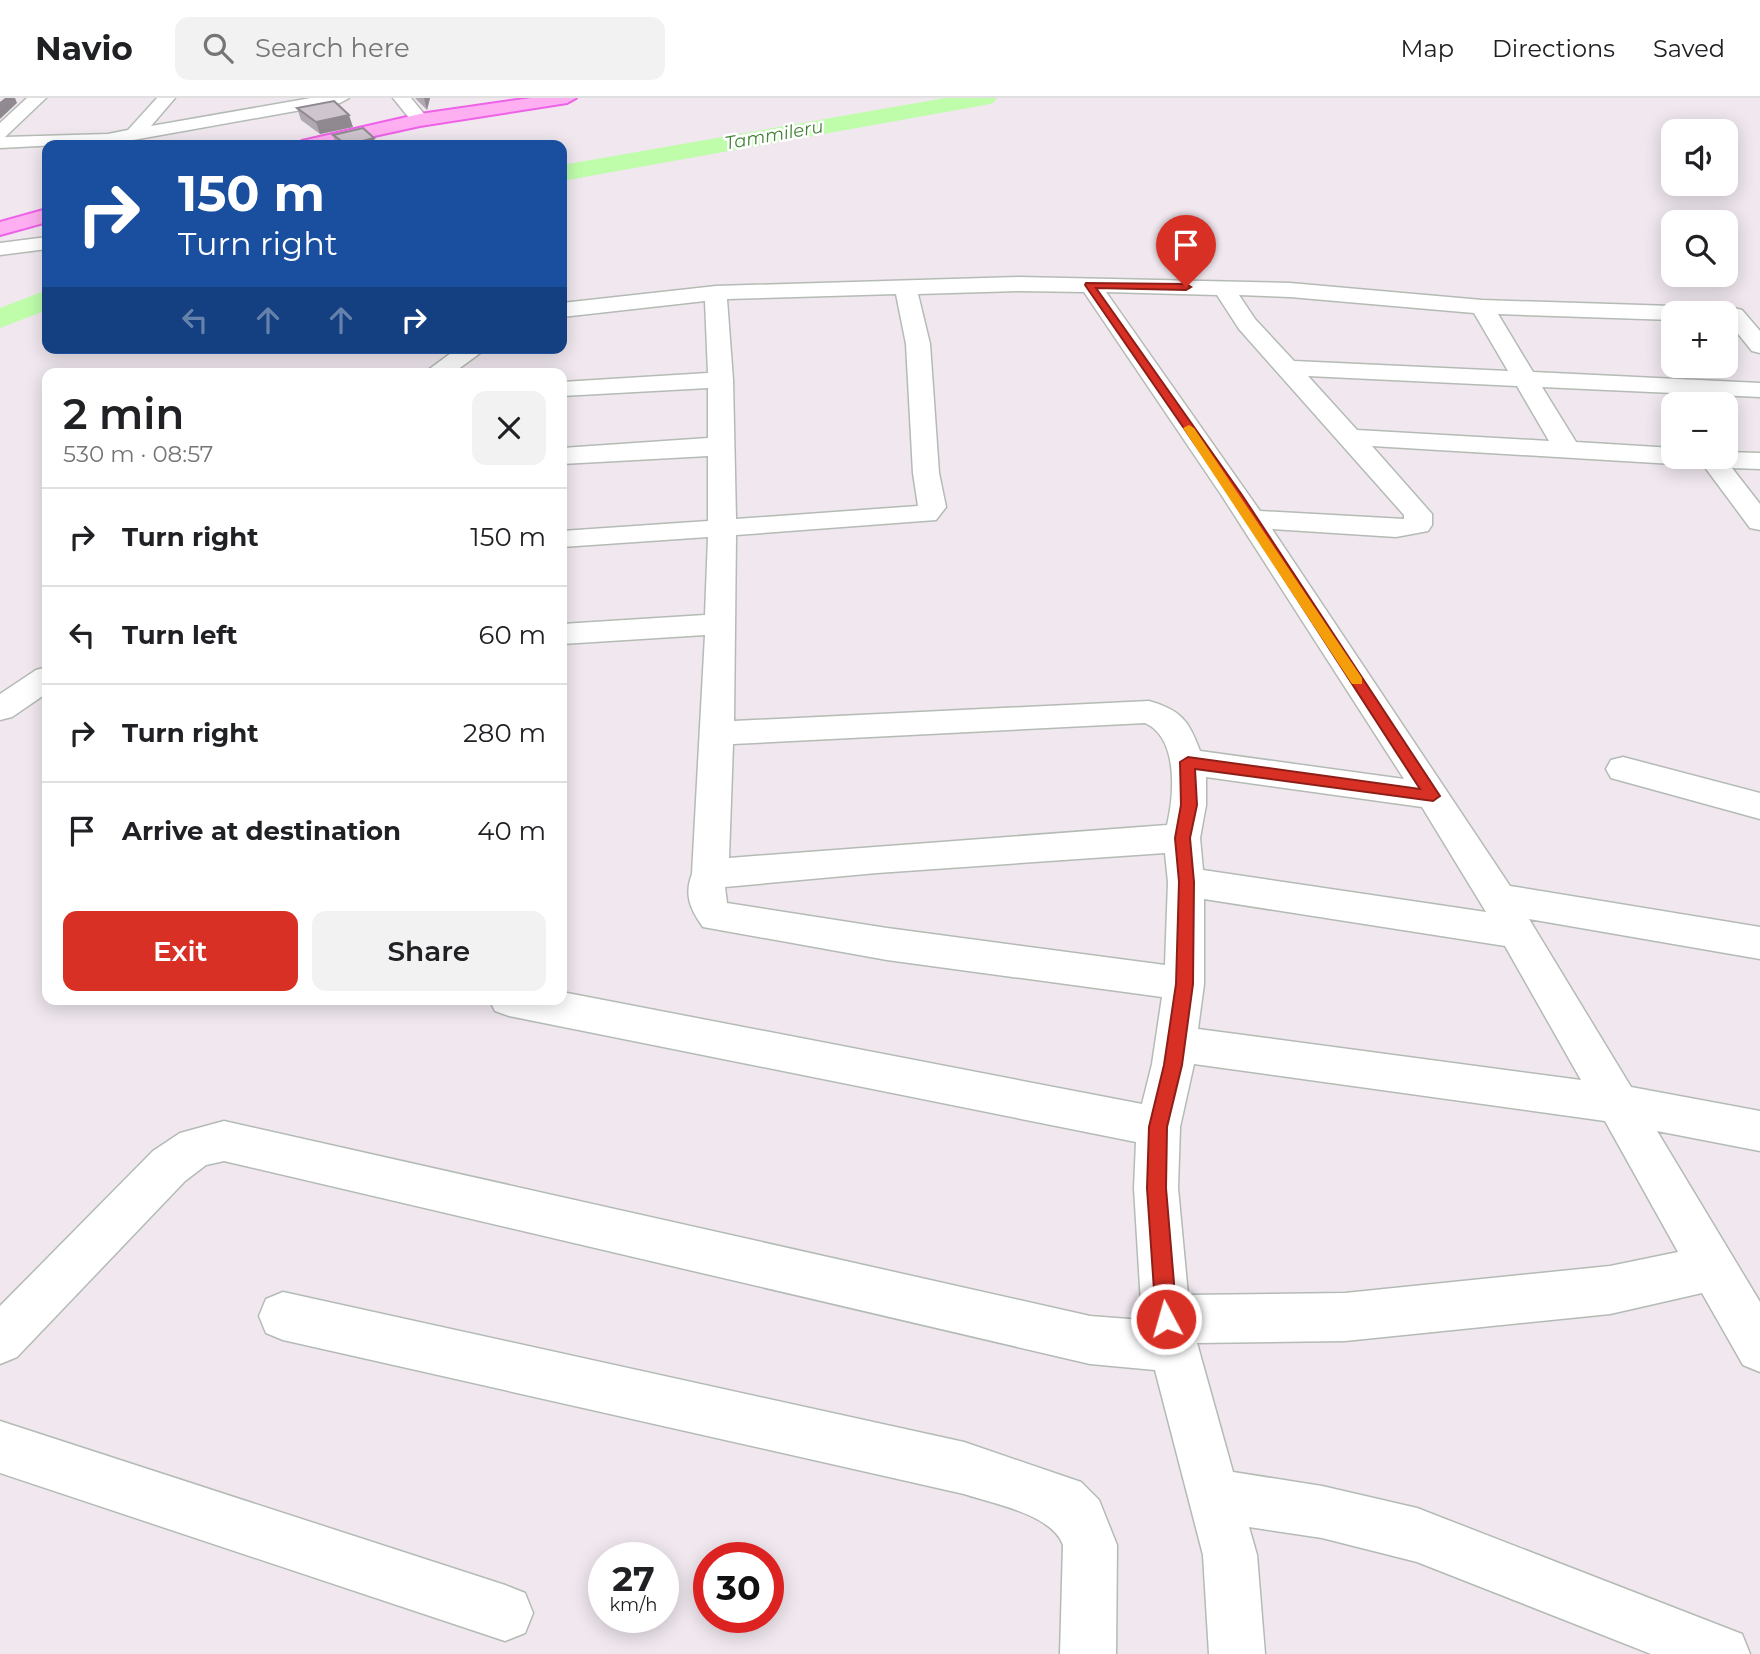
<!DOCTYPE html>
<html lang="en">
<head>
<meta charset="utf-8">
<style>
  :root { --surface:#fff; --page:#f2f2f2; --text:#202124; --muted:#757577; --line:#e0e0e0; --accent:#d93025 }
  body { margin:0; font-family:Montserrat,sans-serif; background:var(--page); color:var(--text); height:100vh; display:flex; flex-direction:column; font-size:26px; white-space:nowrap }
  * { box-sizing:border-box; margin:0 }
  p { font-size:23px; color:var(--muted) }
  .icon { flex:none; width:38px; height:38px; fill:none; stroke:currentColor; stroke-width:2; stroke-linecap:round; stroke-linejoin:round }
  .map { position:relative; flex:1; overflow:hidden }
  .drawer { position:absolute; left:42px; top:270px; width:525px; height:637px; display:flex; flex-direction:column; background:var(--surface); border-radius:14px; box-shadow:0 4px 18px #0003 }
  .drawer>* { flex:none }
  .hud { position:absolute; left:42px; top:42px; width:525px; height:214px; border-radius:14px; box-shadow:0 4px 18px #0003; background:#1a4fa0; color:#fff; overflow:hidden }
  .tools { position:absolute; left:1661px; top:21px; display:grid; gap:14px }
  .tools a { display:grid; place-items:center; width:77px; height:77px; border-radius:14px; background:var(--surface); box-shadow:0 4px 18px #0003; font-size:35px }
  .speed { position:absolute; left:588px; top:1444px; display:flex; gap:14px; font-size:35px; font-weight:700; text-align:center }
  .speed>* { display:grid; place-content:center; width:91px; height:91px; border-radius:50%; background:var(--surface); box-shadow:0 4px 18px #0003; line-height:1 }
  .speed small { font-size:18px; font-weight:400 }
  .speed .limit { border:10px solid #d22; background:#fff; color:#111 }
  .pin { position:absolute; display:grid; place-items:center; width:60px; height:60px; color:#fff; margin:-72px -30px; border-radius:50% 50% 50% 0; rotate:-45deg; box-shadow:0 0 7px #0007 }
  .pin .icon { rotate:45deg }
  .me { position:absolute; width:77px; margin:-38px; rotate:354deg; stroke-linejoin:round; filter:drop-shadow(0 0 5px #0008) }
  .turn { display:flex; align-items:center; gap:24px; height:147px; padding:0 21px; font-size:32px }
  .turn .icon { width:91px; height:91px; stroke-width:2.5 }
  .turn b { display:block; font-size:49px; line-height:60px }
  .lanes { display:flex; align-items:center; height:66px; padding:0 21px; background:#0003; justify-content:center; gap:35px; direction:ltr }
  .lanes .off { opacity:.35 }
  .round { display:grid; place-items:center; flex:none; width:74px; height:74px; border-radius:14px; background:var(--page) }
  .headline { display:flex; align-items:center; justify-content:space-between; height:119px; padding:0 21px }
  h1 { font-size:42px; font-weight:600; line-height:52px }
  .action { display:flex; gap:14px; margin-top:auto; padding:14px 21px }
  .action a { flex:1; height:80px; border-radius:14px; background:var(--accent); color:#fff; font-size:28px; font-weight:600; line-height:80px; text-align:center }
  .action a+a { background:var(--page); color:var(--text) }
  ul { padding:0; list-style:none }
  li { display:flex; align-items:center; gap:21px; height:98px; padding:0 21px; border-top:2px solid var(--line) }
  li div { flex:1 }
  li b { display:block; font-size:26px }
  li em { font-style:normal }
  header { display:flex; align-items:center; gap:42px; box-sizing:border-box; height:98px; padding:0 35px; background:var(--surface); border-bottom:2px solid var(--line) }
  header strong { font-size:33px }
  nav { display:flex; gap:38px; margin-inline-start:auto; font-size:24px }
  .search { width:490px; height:63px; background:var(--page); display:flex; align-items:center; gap:18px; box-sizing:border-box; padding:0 24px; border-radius:14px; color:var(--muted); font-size:26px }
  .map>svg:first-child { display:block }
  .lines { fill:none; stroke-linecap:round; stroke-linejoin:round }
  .river { fill:#bffdab; fill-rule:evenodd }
  .minor-casing { stroke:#b4bbb4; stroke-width:3 }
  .major-casing { stroke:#ee62e8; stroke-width:4 }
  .minor { fill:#fff; fill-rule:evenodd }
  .major { fill:#fdaff1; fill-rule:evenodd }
  .wall { fill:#b1a9b1 }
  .shaded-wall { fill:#908a90 }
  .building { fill:#cec5ce; stroke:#908a90; stroke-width:2 }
  .route { fill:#d93025; stroke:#8d1f18; stroke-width:2 }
  .slow { fill:#f59e0b }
  .labels { text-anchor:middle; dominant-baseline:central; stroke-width:5; stroke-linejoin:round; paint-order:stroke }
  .far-water-label { font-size:18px; font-style:italic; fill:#448337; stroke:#fff }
</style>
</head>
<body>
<header>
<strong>Navio</strong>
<div class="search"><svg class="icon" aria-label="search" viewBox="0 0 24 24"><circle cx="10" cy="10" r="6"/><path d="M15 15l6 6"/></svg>Search here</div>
<nav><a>Map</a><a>Directions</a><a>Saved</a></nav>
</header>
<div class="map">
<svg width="1760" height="1556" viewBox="0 0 1760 1556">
  <rect width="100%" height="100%" fill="#f0e7ef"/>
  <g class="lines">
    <path class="river" d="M 945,0 L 997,0 L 993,5 L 985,7 L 562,83 L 562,67 Z
      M 47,192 L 47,212 L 0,230 L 0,210 Z"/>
    <g class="minor-casing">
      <path id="minor" d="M 27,0 L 46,0 L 5,39 L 108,36 L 128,32 L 157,0 L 175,0 L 151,28 L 311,0 L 349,0 L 340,5 L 122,44 L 124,47 L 97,45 L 0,50 L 0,25 Z
        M 393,0 L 411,0 L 429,22 L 426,26 L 414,26 Z
        M 47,139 L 47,151 L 0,157 L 0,145 Z
        M 1019,179 L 1290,185 L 1482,202 L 1673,208 L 1681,210 L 1684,215 L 1673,215 L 1673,222 L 1498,216 L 1533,274 L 1760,285 L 1760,299 L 1542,289 L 1576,344 L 1673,350 L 1673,359 L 1726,359 L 1726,354 L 1760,355 L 1760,371 L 1732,370 L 1760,406 L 1760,432 L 1750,430 L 1704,368 L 1686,366 L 1683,362 L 1673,366 L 1372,348 L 1432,416 L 1432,427 L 1428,433 L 1396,439 L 1272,431 L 1510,788 L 1760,829 L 1760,861 L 1529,821 L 1631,989 L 1760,1013 L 1760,1053 L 1657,1033 L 1760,1204 L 1760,1274 L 1743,1267 L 1702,1195 L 1610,1216 L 1345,1243 L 1197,1245 L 1233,1374 L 1322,1388 L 1417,1410 L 1742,1536 L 1750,1556 L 1651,1556 L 1417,1464 L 1322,1440 L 1249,1429 L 1257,1457 L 1265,1556 L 1209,1556 L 1203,1457 L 1155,1272 L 1090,1266 L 224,1063 L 206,1067 L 185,1083 L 17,1259 L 0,1266 L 0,1208 L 153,1053 L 180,1035 L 224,1023 L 1090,1218 L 1142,1222 L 1134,1090 L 1136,1044 L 509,918 L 495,913 L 489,901 L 562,901 L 562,894 L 1142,1006 L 1152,966 L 1162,899 L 887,862 L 703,829 C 690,811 684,797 692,776 L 705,537 L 562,546 L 562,526 L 705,517 L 708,439 L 562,449 L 562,433 L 708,423 L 708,358 L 562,366 L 562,350 L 708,340 L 708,290 L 562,298 L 562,284 L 708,275 L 705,203 L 562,219 L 562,205 L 716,188 ZM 1019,193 L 1084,194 L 1222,398 L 1404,681 L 1200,653 C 1189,623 1181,612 1149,603 L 734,623 L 736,437 L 936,422 L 946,409 L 939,375 L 930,246 L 918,196 ZM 1106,194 L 1217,197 L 1239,231 L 1404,417 L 1404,421 L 1260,413 ZM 896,196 L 906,246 L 913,375 L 918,408 L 736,421 L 733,282 L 727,201 ZM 1239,197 L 1290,199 L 1474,215 L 1508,273 L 1294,263 L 1255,221 ZM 1308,278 L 1517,288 L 1549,343 L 1357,332 ZM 1145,625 C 1179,640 1174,698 1167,727 L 729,760 L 733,646 ZM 1206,679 L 1422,709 L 1486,814 L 1203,772 L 1200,740 L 1206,707 ZM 1165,755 L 1168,784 L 1165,867 L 887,830 L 727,805 L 725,789 L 877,775 ZM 1204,801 L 1505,848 L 1581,982 L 1198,931 L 1204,886 ZM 1194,966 L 1605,1023 L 1678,1154 L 1610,1168 L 1345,1195 L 1188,1197 L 1178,1090 L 1180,1029 Z
        M 1734,210 L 1742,212 L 1760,233 L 1760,255 L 1752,253 L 1726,221 L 1726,212 Z
        M 458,250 L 487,250 L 453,275 L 424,275 Z
        M 47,569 L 47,595 L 12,619 L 0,622 L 0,596 L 36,572 Z
        M 1623,659 L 1760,695 L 1760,721 L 1611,680 L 1606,671 L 1611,662 Z
        M 283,1194 L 964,1344 L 1081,1384 L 1099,1402 L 1117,1447 L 1116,1556 L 1060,1556 L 1063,1447 C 1052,1416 994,1406 964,1396 L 283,1242 L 266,1235 L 259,1218 L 266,1201 Z
        M 0,1323 L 505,1487 L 525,1495 L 533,1515 L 525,1535 L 505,1543 L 0,1375 Z"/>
    </g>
    <g class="major-casing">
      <path id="major" d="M 531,0 L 576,0 L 567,5 L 420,28 L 333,47 L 299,47 L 302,43 L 420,16 Z
        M 47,111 L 47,124 L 0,137 L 0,124 Z"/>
    </g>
    <use href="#minor" class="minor"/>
    <use href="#major" class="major"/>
  </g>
  <path class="wall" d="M 415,0 L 430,0 L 427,12 Z
    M 297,10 L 353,29 L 320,36 L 301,22 Z
    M 333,37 L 376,47 L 336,47 Z"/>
  <path class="shaded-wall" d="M 5,0 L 15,0 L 17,5 L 0,21 L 0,4 Z
    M 424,0 L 430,0 L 427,12 Z
    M 349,17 L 353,29 L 320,36 L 316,24 Z
    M 374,40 L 376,47 L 347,47 Z"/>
  <path class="building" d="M 334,3 L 349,17 L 316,24 L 297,10 Z
    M 363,30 L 374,40 L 347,47 L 333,37 Z"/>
  <path class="route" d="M 1086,185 L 1186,186 L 1191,189 L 1186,192 L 1096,190 L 1242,397 L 1440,698 L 1433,703 L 1195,671 L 1197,707 L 1190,740 L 1194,784 L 1193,886 L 1182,967 L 1167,1029 L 1166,1090 L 1177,1221 L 1174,1228 L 1166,1231 L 1159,1228 L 1156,1221 L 1147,1090 L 1149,1029 L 1164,967 L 1176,886 L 1179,784 L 1175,740 L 1181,707 L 1180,664 L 1188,659 L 1420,691 L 1230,397 L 1085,187 Z"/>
  <path class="slow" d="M 1189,327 L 1194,330 L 1362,580 L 1362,586 L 1352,586 L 1183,330 Z"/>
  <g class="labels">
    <g class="far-water-label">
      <text transform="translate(774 37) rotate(-10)">Tammileru</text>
    </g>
  </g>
</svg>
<div class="tools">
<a><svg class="icon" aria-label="sound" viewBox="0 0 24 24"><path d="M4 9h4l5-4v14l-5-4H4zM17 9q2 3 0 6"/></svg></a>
<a><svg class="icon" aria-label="search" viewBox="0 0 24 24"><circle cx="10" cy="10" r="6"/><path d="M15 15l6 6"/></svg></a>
<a>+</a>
<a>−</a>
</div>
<div class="speed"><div>27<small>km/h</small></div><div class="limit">30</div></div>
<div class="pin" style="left:1186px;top:189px;background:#d93025"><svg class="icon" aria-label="arrive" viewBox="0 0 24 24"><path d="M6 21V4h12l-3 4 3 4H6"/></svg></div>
<svg class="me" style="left:1166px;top:1221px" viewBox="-20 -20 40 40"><circle r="17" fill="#d93025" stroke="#fff" stroke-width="3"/><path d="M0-11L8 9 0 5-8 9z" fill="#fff"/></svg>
<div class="hud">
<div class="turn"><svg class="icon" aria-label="right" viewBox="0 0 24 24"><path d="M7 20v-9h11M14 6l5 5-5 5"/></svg><div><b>150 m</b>Turn right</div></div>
<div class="lanes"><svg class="icon off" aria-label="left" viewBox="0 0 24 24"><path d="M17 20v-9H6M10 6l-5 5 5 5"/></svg><svg class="icon off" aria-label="ahead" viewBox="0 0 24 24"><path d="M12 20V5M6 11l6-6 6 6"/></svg><svg class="icon off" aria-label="ahead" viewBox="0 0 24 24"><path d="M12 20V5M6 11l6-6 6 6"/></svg><svg class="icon" aria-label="right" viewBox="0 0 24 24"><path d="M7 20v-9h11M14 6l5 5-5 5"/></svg></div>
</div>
<section class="drawer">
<div class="headline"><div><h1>2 min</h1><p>530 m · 08:57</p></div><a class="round"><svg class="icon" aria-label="close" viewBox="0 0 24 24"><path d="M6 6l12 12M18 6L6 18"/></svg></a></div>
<ul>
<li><svg class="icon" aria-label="right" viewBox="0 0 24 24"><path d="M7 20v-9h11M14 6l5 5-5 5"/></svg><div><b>Turn right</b></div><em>150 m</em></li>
<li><svg class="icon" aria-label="left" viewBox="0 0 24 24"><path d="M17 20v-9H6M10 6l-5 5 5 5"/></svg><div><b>Turn left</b></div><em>60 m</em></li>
<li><svg class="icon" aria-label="right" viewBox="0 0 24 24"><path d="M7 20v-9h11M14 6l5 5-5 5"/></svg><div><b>Turn right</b></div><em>280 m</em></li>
<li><svg class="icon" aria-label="arrive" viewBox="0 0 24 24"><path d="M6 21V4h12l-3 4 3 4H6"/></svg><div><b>Arrive at destination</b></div><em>40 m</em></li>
</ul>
<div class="action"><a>Exit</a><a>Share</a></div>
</section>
</div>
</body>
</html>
